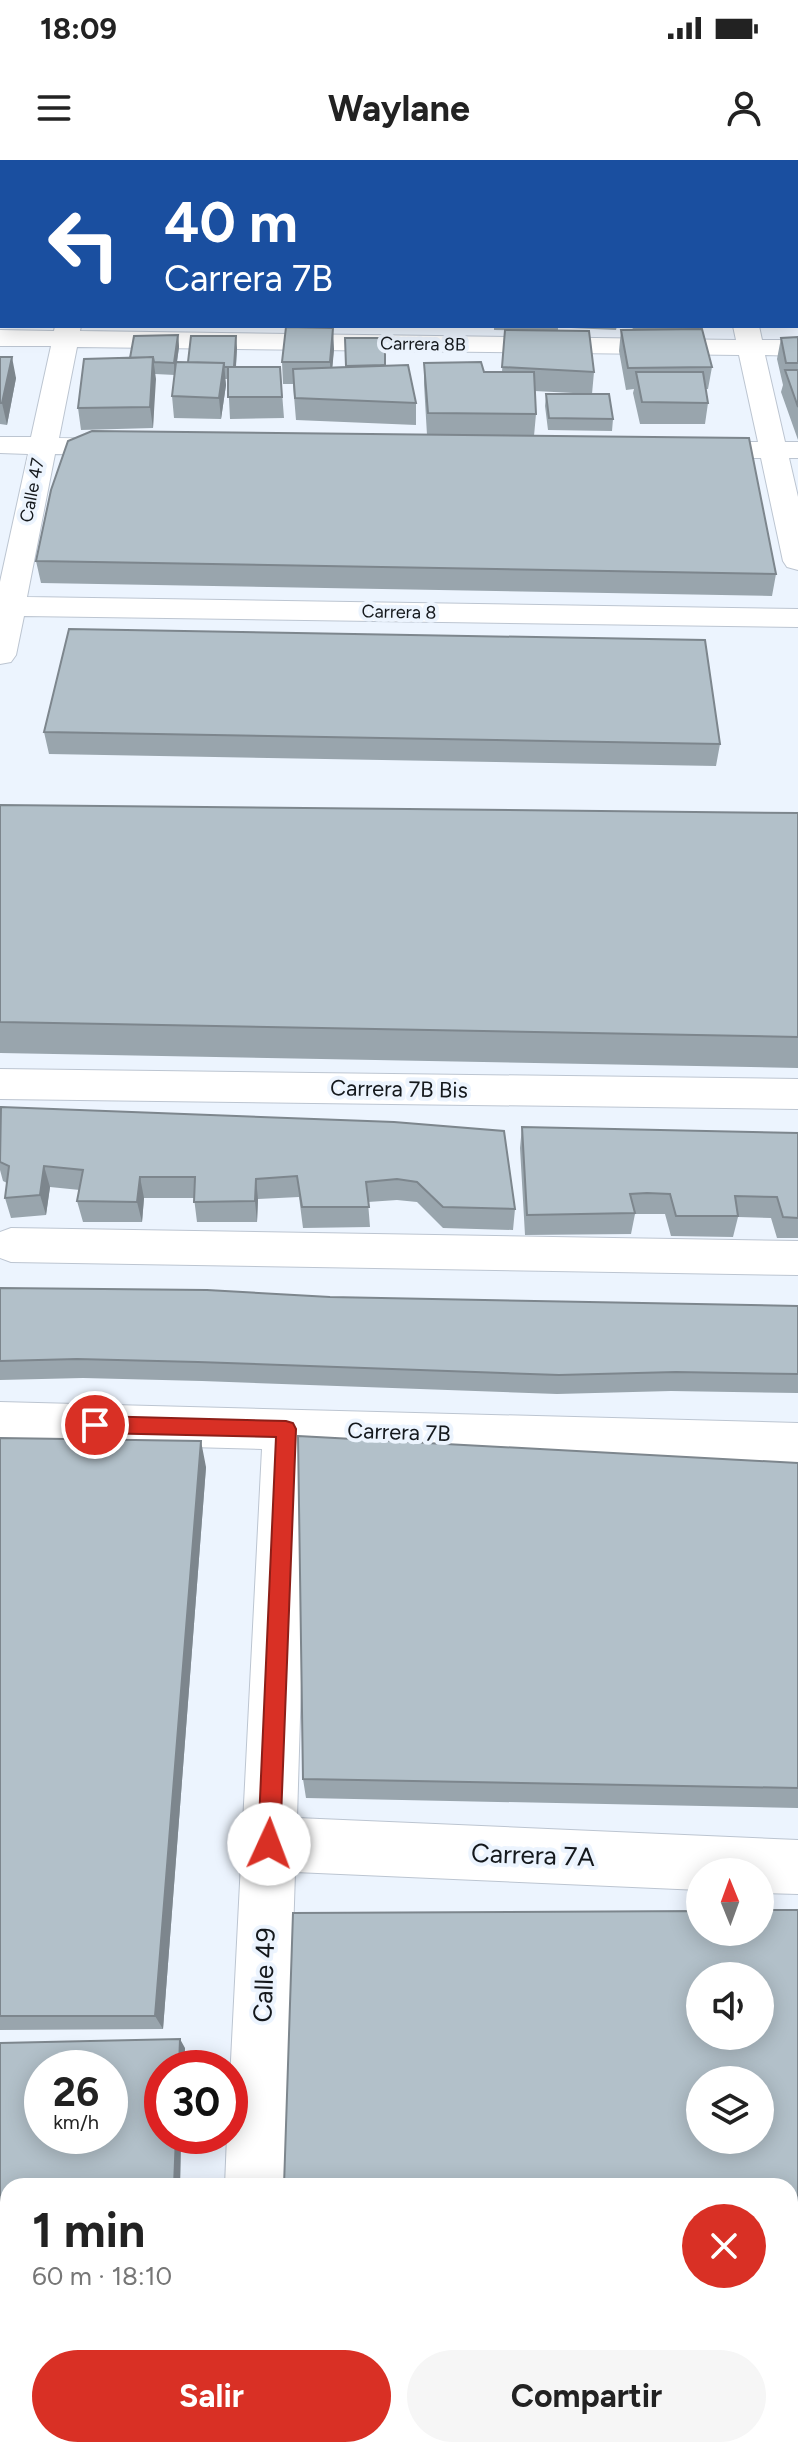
<!DOCTYPE html>
<html lang="es">
<head>
<meta charset="utf-8">
<style>
  :root { --surface:#fff; --page:#f6f6f6; --text:#222; --muted:#767676; --accent:#d93025 }
  body { margin:0; font-family:Figtree,sans-serif; background:var(--page); color:var(--text); height:100vh; display:flex; flex-direction:column; font-size:30px; white-space:nowrap }
  * { box-sizing:border-box; margin:0 }
  p { font-size:26px; color:var(--muted) }
  .icon { flex:none; width:44px; height:44px; fill:none; stroke:currentColor; stroke-width:2; stroke-linecap:round; stroke-linejoin:round }
  .map { position:relative; flex:1; overflow:hidden }
  .panel { position:absolute; left:0px; top:2018px; width:798px; height:280px; display:flex; flex-direction:column; background:var(--surface); border-radius:24px 24px 0 0; box-shadow:0 4px 20px #0003 }
  .panel>* { flex:none }
  .hud { position:absolute; left:0px; top:0px; width:798px; height:168px; box-shadow:0 4px 20px #0003; background:#1a4fa0; color:#fff; overflow:hidden }
  .needle { width:52px; rotate:359deg }
  .tools { position:absolute; left:686px; top:1698px; display:grid; gap:16px }
  .tools a { display:grid; place-items:center; width:88px; height:88px; border-radius:50%; background:var(--surface); box-shadow:0 4px 20px #0003; font-size:40px }
  .speed { position:absolute; left:24px; top:1890px; display:flex; gap:16px; font-size:40px; font-weight:700; text-align:center }
  .speed>* { display:grid; place-content:center; width:104px; height:104px; border-radius:50%; background:var(--surface); box-shadow:0 4px 20px #0003; line-height:1 }
  .speed small { font-size:20px; font-weight:400 }
  .speed .limit { border:12px solid #d22; background:#fff; color:#111 }
  .pin { position:absolute; display:grid; place-items:center; width:68px; height:68px; color:#fff; margin:-34px; border:4px solid #fff; border-radius:50%; box-shadow:0 2px 8px #0007 }
  .me { position:absolute; width:88px; margin:-44px; rotate:2deg; stroke-linejoin:round; filter:drop-shadow(0 0 6px #0008) }
  .turn { display:flex; align-items:center; gap:28px; height:168px; padding:0 32px; font-size:36px }
  .turn .icon { width:104px; height:104px; stroke-width:2.5 }
  .turn b { display:block; font-size:56px; line-height:68px }
  .round { display:grid; place-items:center; flex:none; width:84px; height:84px; border-radius:42px; background:var(--page) }
  .overview { display:flex; align-items:center; justify-content:space-between; height:136px; padding:0 32px }
  h1 { font-size:48px; font-weight:700; line-height:60px }
  .cta { display:flex; gap:16px; margin-top:auto; padding:16px 32px }
  .cta a { flex:1; height:92px; border-radius:48px; background:var(--accent); color:#fff; font-size:32px; font-weight:700; line-height:92px; text-align:center }
  .cta a+a { background:var(--page); color:var(--text) }
  .status { display:flex; justify-content:space-between; align-items:center; height:56px; padding:0 40px; background:var(--surface); direction:ltr }
  .status svg { height:22px; fill:currentColor }
  header { display:flex; justify-content:space-between; align-items:center; height:104px; padding:0 32px; background:var(--surface); font-size:36px; font-weight:700 }
  .map>svg:first-child { display:block }
  .green { fill:#c4c1e1 }
  .lines { fill:none; stroke-linecap:round; stroke-linejoin:round }
  .minor-casing { stroke:#bcc5d1; stroke-width:2 }
  .secondary-casing { stroke:#bcc5d1; stroke-width:2 }
  .minor { fill:#fff; fill-rule:evenodd }
  .secondary { fill:#fff; fill-rule:evenodd }
  .wall { fill:#99a5ad }
  .shaded-wall { fill:#7d868d }
  .building { fill:#b2c0c9; stroke:#7d868d; stroke-width:2; fill-rule:evenodd }
  .route { fill:#d93025; stroke:#8d1f18; stroke-width:2 }
  .labels { text-anchor:middle; dominant-baseline:central; stroke-width:8; stroke-linejoin:round; paint-order:stroke }
  .far-street-label { font-size:18px; fill:#14181c; stroke:#ecf4fe }
  .street-label { font-size:22px; fill:#14181c; stroke:#ecf4fe }
  .near-street-label { font-size:26px; fill:#14181c; stroke:#ecf4fe }
</style>
</head>
<body>
<div class="status"><b>18:09</b><svg viewBox="0 0 49 12"><path d="M0 12V9h3v3zM5 12V6h3v6zM10 12V3h3v9zM15 12V0h3v12zM26 1h20v11H26zM47 4h2v5h-2z"/></svg></div>
<header><svg class="icon" aria-label="menu" viewBox="0 0 24 24"><path d="M4 6h16M4 12h16M4 18h16"/></svg>Waylane<svg class="icon" aria-label="person" viewBox="0 0 24 24"><circle cx="12" cy="8" r="4"/><path d="M4 21q1-7 8-7t8 7"/></svg></header>
<div class="map">
<svg width="798" height="2298" viewBox="0 0 798 2298">
  <rect width="100%" height="100%" fill="#ecf4fe"/>
  <path class="green" d="M 244,2290 L 674,2290 L 798,2298 L 244,2298 Z"/>
  <g class="lines">
    <g class="minor-casing">
      <path id="minor" d="M 98,0 L 120,0 L 120,2 L 98,2 Z
        M 55,166 L 81,166 L 80,171 L 736,180 L 733,166 L 759,166 L 762,180 L 798,180 L 798,196 L 765,195 L 785,282 L 798,282 L 798,298 L 789,298 L 798,337 L 798,410 L 787,407 L 783,401 L 761,298 L 692,298 L 682,296 L 678,290 L 682,284 L 692,282 L 758,282 L 739,195 L 77,187 L 59,278 L 128,279 L 138,281 L 142,287 L 138,293 L 128,295 L 55,294 L 27,437 L 798,449 L 798,467 L 24,456 L 16,495 L 11,502 L 0,504 L 0,422 L 28,294 L 0,293 L 0,277 L 31,277 L 51,186 L 0,186 L 0,170 L 54,171 Z
        M 0,909 L 798,919 L 798,949 L 0,939 Z
        M 11,1068 L 798,1081 L 798,1115 L 11,1102 L 0,1098 L 0,1072 Z
        M 0,1242 L 798,1263 L 798,1303 L 308,1290 L 297,1658 L 798,1680 L 798,1734 L 760,1733 L 760,1712 L 700,1712 L 700,1730 L 295,1712 L 285,2026 L 225,2026 L 227,1976 L 230,1976 L 230,1920 L 262,1289 L 0,1282 Z
        M 0,2218 L 8,2218 L 8,2282 L 0,2282 Z
        M 790,2265 L 798,2265 L 798,2298 L 644,2298 L 641,2290 L 790,2290 Z
        M 211,2290 L 277,2290 L 276,2298 L 210,2298 Z"/>
    </g>
    <g class="secondary-casing">
      <path id="secondary" d="M 796,43 L 798,43 L 798,57 L 796,57 Z
        M 0,57 L 2,57 L 2,71 L 0,71 Z"/>
    </g>
    <use href="#minor" class="minor"/>
    <use href="#secondary" class="secondary"/>
  </g>
  <path class="wall" d="M 0,0 L 74,0 L 74,2 L 2,2 L 2,16 L 0,16 Z
    M 578,0 L 798,0 L 798,33 L 796,33 L 796,2 L 578,2 Z
    M 0,69 L 2,69 L 2,148 L 0,148 Z
    M 796,80 L 798,80 L 798,148 L 796,148 Z
    M 494,166 L 558,166 L 558,171 L 494,170 Z
    M 571,166 L 617,166 L 616,170 L 571,168 Z
    M 632,166 L 699,166 L 699,169 L 712,207 L 708,229 L 706,229 L 708,243 L 705,264 L 640,264 L 633,233 L 634,229 L 626,230 L 619,191 L 621,170 L 633,170 Z
    M 505,170 L 594,212 L 592,234 L 535,231 L 536,254 L 534,276 L 776,414 L 772,436 L 41,423 L 36,401 L 427,275 L 424,224 L 424,203 L 484,212 L 502,212 Z
    M 178,175 L 179,187 L 177,202 L 188,202 L 237,188 L 236,207 L 280,207 L 284,258 L 230,259 L 228,219 L 225,219 L 226,225 L 221,259 L 174,258 L 172,236 L 175,215 L 155,214 L 153,268 L 81,270 L 78,248 L 130,198 Z
    M 798,177 L 798,280 L 781,232 L 783,225 L 777,199 L 781,178 Z
    M 334,189 L 332,207 L 385,205 L 416,243 L 416,265 L 296,260 L 293,224 L 283,224 L 282,202 Z
    M 0,197 L 16,218 L 7,265 L 0,264 Z
    M 546,234 L 613,259 L 612,271 L 548,270 L 545,246 Z
    M 44,572 L 720,584 L 716,606 L 49,594 Z
    M 0,645 L 798,653 L 798,908 L 0,893 Z
    M 0,958 L 394,962 L 515,1049 L 513,1070 L 443,1068 L 417,1042 L 397,1040 L 368,1042 L 370,1067 L 303,1068 L 299,1037 L 258,1039 L 257,1062 L 197,1062 L 194,1038 L 144,1038 L 142,1062 L 83,1062 L 77,1041 L 80,1030 L 50,1027 L 46,1055 L 11,1058 L 5,1038 L 7,1023 L 3,1021 L 0,1010 Z
    M 522,967 L 798,973 L 798,1078 L 777,1078 L 771,1058 L 738,1057 L 733,1077 L 671,1076 L 665,1054 L 635,1054 L 631,1074 L 525,1075 L 520,988 Z
    M 0,1128 L 330,1137 L 798,1146 L 798,1233 L 671,1231 L 557,1234 L 202,1221 L 83,1218 L 0,1220 Z
    M 0,1278 L 206,1307 L 163,1869 L 0,1870 Z
    M 384,1281 L 798,1303 L 798,1648 L 306,1638 L 303,1619 Z
    M 0,1883 L 185,1888 L 184,1908 L 162,1908 L 162,1976 L 181,1976 L 180,2026 L 8,2026 L 8,2159 L 0,2159 Z"/>
  <path class="shaded-wall" d="M 333,168 L 334,189 L 331,224 L 330,202 Z
    M 178,175 L 179,187 L 175,215 L 174,203 Z
    M 236,176 L 237,188 L 235,219 L 234,207 Z
    M 12,197 L 16,218 L 7,265 L 2,243 Z
    M 153,197 L 156,219 L 153,268 L 150,247 Z
    M 224,203 L 226,225 L 221,259 L 219,238 Z
    M 44,1006 L 50,1027 L 46,1055 L 40,1035 Z
    M 140,1017 L 144,1038 L 142,1062 L 137,1042 Z
    M 256,1019 L 258,1039 L 257,1062 L 255,1041 Z
    M 201,1281 L 206,1307 L 163,1869 L 155,1856 Z
    M 180,1879 L 185,1888 L 184,1908 L 179,1908 Z
    M 176,1976 L 181,1976 L 180,2026 L 174,2026 Z"/>
  <path class="building" d="M 0,0 L 69,0 L 68,2 L 2,2 L 2,5 L 0,5 Z
    M 128,0 L 575,0 L 575,2 L 127,2 Z
    M 579,0 L 798,0 L 798,21 L 796,21 L 796,2 L 580,2 Z
    M 0,69 L 2,69 L 2,127 L 0,127 Z
    M 796,80 L 798,80 L 798,99 L 796,99 Z
    M 796,99 L 798,99 L 798,127 L 796,127 Z
    M 286,167 L 333,168 L 330,202 L 282,202 Z
    M 702,169 L 712,207 L 628,208 L 621,170 Z
    M 505,170 L 589,171 L 594,212 L 502,207 Z
    M 178,175 L 174,203 L 154,202 L 153,197 L 130,198 L 134,176 Z
    M 191,176 L 236,176 L 234,207 L 224,207 L 224,203 L 188,202 Z
    M 798,177 L 798,203 L 786,203 L 781,178 Z
    M 345,178 L 385,178 L 385,205 L 346,206 Z
    M 0,197 L 12,197 L 2,243 L 0,243 Z
    M 153,197 L 150,247 L 78,248 L 84,199 Z
    M 176,202 L 224,203 L 219,238 L 172,236 Z
    M 481,202 L 484,212 L 534,212 L 536,254 L 428,253 L 424,203 Z
    M 408,205 L 416,243 L 295,238 L 293,209 Z
    M 228,207 L 280,207 L 282,237 L 228,237 Z
    M 785,210 L 798,210 L 798,247 Z
    M 636,212 L 703,212 L 708,243 L 642,242 Z
    M 546,234 L 609,234 L 613,259 L 549,258 Z
    M 92,271 L 749,278 L 776,414 L 36,401 L 51,330 L 68,281 Z
    M 69,469 L 705,480 L 720,584 L 44,572 Z
    M 0,645 L 798,653 L 798,877 L 0,862 Z
    M 1,947 L 394,962 L 504,971 L 515,1049 L 443,1047 L 417,1022 L 397,1019 L 366,1022 L 369,1047 L 302,1047 L 297,1016 L 256,1019 L 255,1041 L 194,1042 L 195,1017 L 140,1017 L 137,1042 L 77,1041 L 83,1010 L 44,1006 L 40,1035 L 5,1038 L 9,1006 L 0,1002 Z
    M 522,967 L 798,973 L 798,1058 L 783,1057 L 777,1037 L 735,1036 L 738,1056 L 676,1056 L 670,1034 L 647,1033 L 630,1034 L 635,1053 L 527,1055 Z
    M 0,1128 L 207,1130 L 330,1137 L 798,1146 L 798,1214 L 676,1212 L 559,1215 L 198,1202 L 77,1199 L 0,1201 Z
    M 298,1276 L 798,1303 L 798,1628 L 303,1619 Z
    M 383,1276 L 384,1281 L 354,1279 Z
    M 0,1278 L 201,1281 L 155,1856 L 0,1856 Z
    M 760,1750 L 798,1750 L 798,2203 L 790,2203 L 790,2026 L 284,2026 L 293,1753 L 700,1751 L 700,1772 L 760,1772 ZM 700,1816 L 760,1816 L 760,1876 L 700,1876 ZM 700,1920 L 760,1920 L 760,1980 L 700,1980 Z
    M 180,1879 L 179,1908 L 162,1908 L 162,1976 L 176,1976 L 174,2026 L 8,2026 L 8,2156 L 0,2156 L 0,1883 ZM 42,1908 L 110,1908 L 110,1976 L 42,1976 Z"/>
  <path class="route" d="M 95,1256 L 286,1261 L 293,1263 L 296,1269 L 280,1684 L 277,1692 L 269,1695 L 261,1692 L 258,1684 L 276,1277 L 95,1273 L 89,1270 L 86,1265 L 89,1259 Z"/>
  <g class="labels">
    <g class="far-street-label">
      <text transform="translate(423 184) rotate(1)">Carrera 8B</text>
      <text transform="translate(32 330) rotate(-79)">Calle 47</text>
      <text transform="translate(399 452) rotate(1)">Carrera 8</text>
    </g>
    <g class="street-label">
      <text transform="translate(399 929) rotate(1)">Carrera 7B Bis</text>
      <text transform="translate(399 1272) rotate(2)">Carrera 7B</text>
    </g>
    <g class="near-street-label">
      <text transform="translate(533 1695) rotate(2)">Carrera 7A</text>
      <text transform="translate(264 1815) rotate(-88)">Calle 49</text>
    </g>
  </g>
</svg>
<div class="tools">
<a><svg class="needle" viewBox="-14 -14 28 28"><path d="M0-13l5 13h-10z" fill="#e53935"/><path d="M0 13l5-13h-10z" fill="#767676"/></svg></a>
<a><svg class="icon" aria-label="sound" viewBox="0 0 24 24"><path d="M4 9h4l5-4v14l-5-4H4zM17 9q2 3 0 6"/></svg></a>
<a><svg class="icon" aria-label="layers" viewBox="0 0 24 24"><path d="M12 4l9 5-9 5-9-5zM3 14l9 5 9-5"/></svg></a>
</div>
<div class="speed"><div>26<small>km/h</small></div><div class="limit">30</div></div>
<div class="pin" style="left:95px;top:1265px;background:#d93025"><svg class="icon" aria-label="arrive" viewBox="0 0 24 24"><path d="M6 21V4h12l-3 4 3 4H6"/></svg></div>
<svg class="me" style="left:269px;top:1684px" viewBox="-20 -20 40 40"><circle r="19" fill="#fff"/><path d="M0-13L10 11 0 6-10 11z" fill="#d93025"/></svg>
<div class="hud">
<div class="turn"><svg class="icon" aria-label="left" viewBox="0 0 24 24"><path d="M17 20v-9H6M10 6l-5 5 5 5"/></svg><div><b>40 m</b>Carrera 7B</div></div>
</div>
<section class="panel">
<div class="overview"><div><h1>1 min</h1><p>60 m · 18:10</p></div><a class="round" style="background:#d93025;color:#fff"><svg class="icon" aria-label="close" viewBox="0 0 24 24"><path d="M6 6l12 12M18 6L6 18"/></svg></a></div>
<div class="cta"><a>Salir</a><a>Compartir</a></div>
</section>
</div>
</body>
</html>
